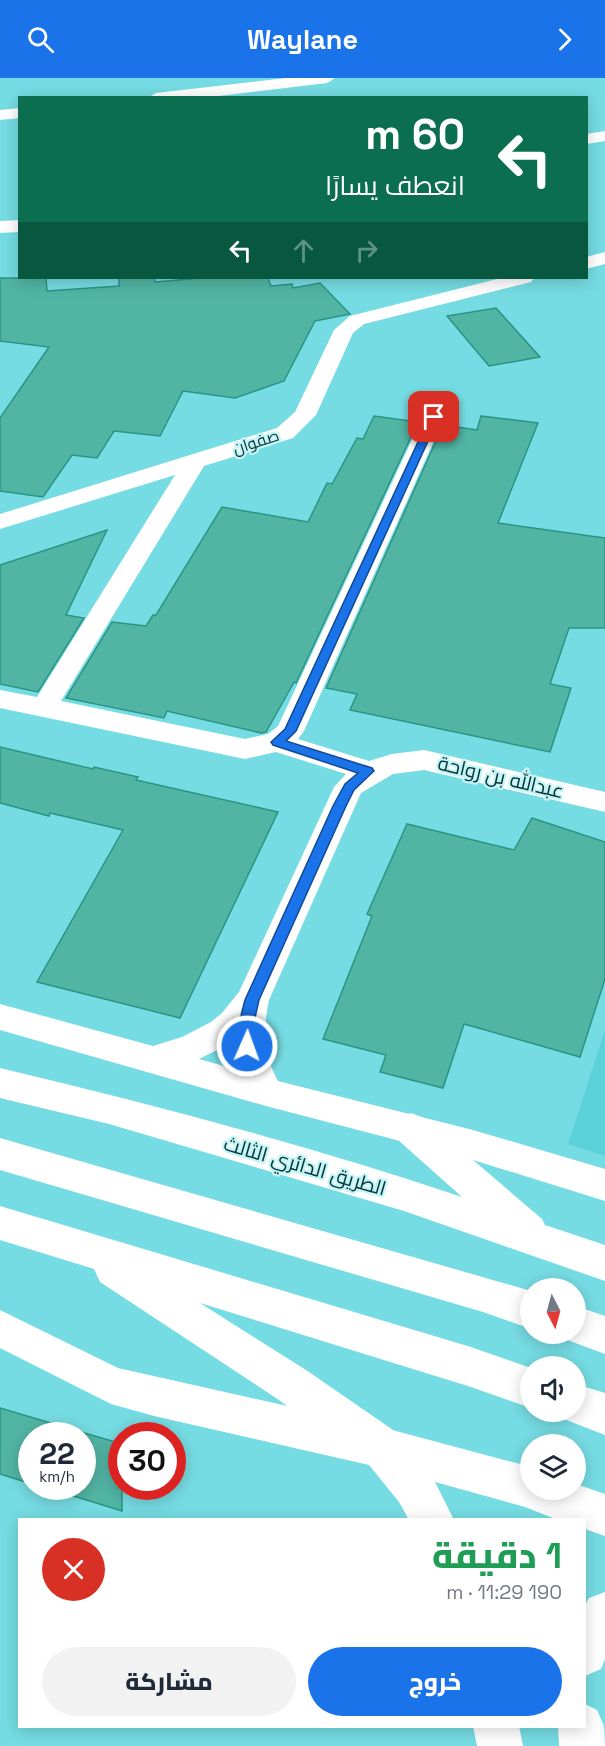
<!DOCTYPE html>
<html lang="ar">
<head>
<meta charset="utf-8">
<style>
  :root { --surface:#fff; --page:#f2f2f3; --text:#1f2937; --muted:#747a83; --accent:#1a73e8 }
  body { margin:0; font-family:"Space Grotesk",Cairo,sans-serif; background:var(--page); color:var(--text); direction:rtl; height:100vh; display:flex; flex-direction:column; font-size:22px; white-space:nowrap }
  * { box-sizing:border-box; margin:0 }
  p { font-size:20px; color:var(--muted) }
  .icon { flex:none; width:33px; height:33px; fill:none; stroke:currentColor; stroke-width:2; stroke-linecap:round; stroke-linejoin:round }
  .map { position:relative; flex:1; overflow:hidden; direction:ltr }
  .details { position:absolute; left:18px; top:1440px; width:568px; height:210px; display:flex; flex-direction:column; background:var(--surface); border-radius:0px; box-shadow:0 3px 15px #0003; direction:rtl }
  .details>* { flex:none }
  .top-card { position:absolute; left:18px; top:18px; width:570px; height:183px; border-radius:0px; box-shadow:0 3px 15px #0003; direction:rtl; background:#0b6e4f; color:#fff; overflow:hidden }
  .needle { width:39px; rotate:174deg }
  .tools { position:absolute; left:520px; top:1200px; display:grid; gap:12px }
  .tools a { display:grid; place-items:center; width:66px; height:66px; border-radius:50%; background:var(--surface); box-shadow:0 3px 15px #0003; font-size:30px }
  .speed { position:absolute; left:18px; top:1344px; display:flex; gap:12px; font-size:30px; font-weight:700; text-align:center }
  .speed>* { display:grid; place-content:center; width:78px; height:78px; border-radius:50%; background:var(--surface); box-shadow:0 3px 15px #0003; line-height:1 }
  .speed small { font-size:15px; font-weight:400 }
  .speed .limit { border:9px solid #d22; background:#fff; color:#111 }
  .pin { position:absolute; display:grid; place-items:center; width:51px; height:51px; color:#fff; margin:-26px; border-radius:12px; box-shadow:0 3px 9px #0006 }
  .me { position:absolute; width:66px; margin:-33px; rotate:2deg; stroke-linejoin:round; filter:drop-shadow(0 0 4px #0008) }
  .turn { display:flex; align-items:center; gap:21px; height:126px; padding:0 24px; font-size:27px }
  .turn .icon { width:78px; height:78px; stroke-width:2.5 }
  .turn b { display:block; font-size:42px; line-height:51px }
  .lanes { display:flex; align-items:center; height:57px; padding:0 24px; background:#0003; justify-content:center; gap:30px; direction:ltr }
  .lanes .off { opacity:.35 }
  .round { display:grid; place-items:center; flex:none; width:63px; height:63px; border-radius:32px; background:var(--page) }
  .headline { display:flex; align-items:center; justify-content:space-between; height:102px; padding:0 24px }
  h1 { font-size:36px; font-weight:800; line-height:45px; color:#1e9e55 }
  .cta { display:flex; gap:12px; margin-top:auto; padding:12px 24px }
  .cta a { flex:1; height:69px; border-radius:36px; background:var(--accent); color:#fff; font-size:24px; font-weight:800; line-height:69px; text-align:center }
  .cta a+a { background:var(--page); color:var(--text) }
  header { display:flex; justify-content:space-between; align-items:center; height:78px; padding:0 24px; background:var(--accent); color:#fff; font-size:27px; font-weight:800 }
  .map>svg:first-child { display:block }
  .built { fill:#5bd1d9 }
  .building { fill:#52b5a4; stroke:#2b9484; stroke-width:1.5 }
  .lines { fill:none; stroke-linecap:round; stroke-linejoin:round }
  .minor { fill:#fff; fill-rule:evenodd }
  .tertiary { fill:#fff; fill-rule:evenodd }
  .trunk { fill:#fff; fill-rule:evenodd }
  .route { fill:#1a73e8; stroke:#114b97; stroke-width:1.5 }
  .labels { text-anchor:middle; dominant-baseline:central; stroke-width:4.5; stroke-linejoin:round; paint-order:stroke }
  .far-street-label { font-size:16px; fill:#053538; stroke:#c5f4f7 }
  .street-label { font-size:20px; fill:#053538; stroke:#c5f4f7 }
</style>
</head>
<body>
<header><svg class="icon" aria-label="forward" viewBox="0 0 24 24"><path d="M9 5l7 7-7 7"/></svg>Waylane<svg class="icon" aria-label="search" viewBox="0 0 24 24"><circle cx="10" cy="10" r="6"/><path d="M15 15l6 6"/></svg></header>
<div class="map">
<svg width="605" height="1668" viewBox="0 0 605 1668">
  <rect width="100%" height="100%" fill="#76dce3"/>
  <path class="built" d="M 605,952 L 605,1078 L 568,1066 Z"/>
  <path class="building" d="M 0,200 L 46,200 L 47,213 L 119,208 L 119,200 L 154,200 L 155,204 L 200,200 L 268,200 L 271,208 L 292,206 L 293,210 L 320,205 L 350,236 L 315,243 L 284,303 L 235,320 L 183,313 L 160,358 L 114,353 L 97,380 L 72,377 L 43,419 L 0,413 L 0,340 L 49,269 L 0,263 Z
    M 496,230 L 540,279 L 489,288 L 447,238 Z
    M 374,338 L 418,344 L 296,605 L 294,604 L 288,615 L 266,654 L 261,655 L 167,633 L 164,640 L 66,620 L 112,544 L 146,548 L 153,537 L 156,537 L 222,429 L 308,444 L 327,405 L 332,406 L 357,360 L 363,361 Z
    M 481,338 L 538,345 L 498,445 L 605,460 L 605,550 L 569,550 L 550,606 L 571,610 L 550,674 L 350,632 L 357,616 L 326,610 L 443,347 L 477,352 Z
    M 107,452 L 66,537 L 84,540 L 38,614 L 0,606 L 0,487 Z
    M 0,669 L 93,691 L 94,689 L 138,699 L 136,702 L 278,734 L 180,940 L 37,904 L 123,752 L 50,735 L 49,738 L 0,725 Z
    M 532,740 L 605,764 L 605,901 L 580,979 L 464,946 L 443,1010 L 380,994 L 386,977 L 323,961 L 372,838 L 367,836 L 407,746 L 514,772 Z
    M 0,1330 L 122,1366 L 122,1433 L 41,1408 L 82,1408 L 82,1358 L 32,1358 L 32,1406 L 0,1396 Z"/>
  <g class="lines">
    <path class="minor" d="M 286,0 L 335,0 L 327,5 L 202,20 L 148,20 L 156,15 Z
      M 20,30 L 20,40 L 0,42 L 0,32 Z
      M 605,174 L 605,186 L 586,191 L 586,179 Z
      M 501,200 L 534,200 L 531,204 L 364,246 L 353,255 L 316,337 L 293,360 L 204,388 L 61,623 L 245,661 L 268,656 L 278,648 L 423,338 L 426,333 L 434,331 L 442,333 L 445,338 L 304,653 L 298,661 L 369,683 L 392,676 L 424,672 L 605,714 L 605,734 L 424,692 L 393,696 L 361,715 L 269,922 C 263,951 263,976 278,1003 L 473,1052 L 605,1091 L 605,1123 L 473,1082 L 266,1028 L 0,952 L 0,926 L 153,968 L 182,959 L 211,944 L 222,935 L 239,914 L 334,709 L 346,696 L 276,674 L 245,681 L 0,630 L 0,612 L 37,619 L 175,397 L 0,451 L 0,436 L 277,350 L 295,334 L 334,252 L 350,238 ZM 231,965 L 238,992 L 199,981 Z
      M 0,1232 L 118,1290 L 381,1349 L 531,1389 L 531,1412 L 576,1412 L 576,1406 L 605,1416 L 605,1458 L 585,1451 L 585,1442 L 558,1442 L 525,1429 L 435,1404 L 454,1442 L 409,1442 L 399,1424 L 369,1387 L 154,1338 L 111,1326 L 0,1270 Z
      M 605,1514 L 605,1581 L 601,1591 L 585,1598 L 585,1527 L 589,1520 Z
      M 585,1626 L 597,1632 L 604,1648 L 605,1668 L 559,1668 L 558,1648 L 585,1648 Z
      M 473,1648 L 519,1648 L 523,1668 L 477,1668 Z"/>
    <path class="tertiary" d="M 605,53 L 605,63 L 586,66 L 586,56 Z
      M 20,142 L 20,154 L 0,155 L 0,143 Z"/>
    <path class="trunk" d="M 0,990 C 155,1027 311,1068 462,1119 L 398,1062 L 392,1051 L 398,1040 L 411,1035 L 424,1040 L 542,1141 L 545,1147 L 605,1167 L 605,1203 L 404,1133 L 109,1046 L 0,1020 Z
      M 0,1060 L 531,1213 L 531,1251 L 483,1234 L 0,1092 Z
      M 0,1128 L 471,1269 L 531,1290 L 531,1330 L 471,1309 L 200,1225 L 306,1292 L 396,1354 L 403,1369 L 396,1384 L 381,1390 L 366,1384 L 276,1320 L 100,1204 L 94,1191 L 0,1162 Z
      M 576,1228 L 605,1238 L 605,1276 L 562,1260 L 559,1256 L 576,1256 Z
      M 576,1306 L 605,1315 L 605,1357 L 561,1340 L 558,1334 L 576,1334 Z"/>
  </g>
  <path class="route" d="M 431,336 L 439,339 L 296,653 L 286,663 L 372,690 L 374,693 L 354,712 L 346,728 L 259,922 L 254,944 L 254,968 L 252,972 L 242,972 C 235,957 241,937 245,922 L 333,728 L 345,706 L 358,695 L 273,667 L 271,664 L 285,651 Z"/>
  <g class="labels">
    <g class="far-street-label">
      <text transform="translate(256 364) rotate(-18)">صفوان</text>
    </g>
    <g class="street-label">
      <text transform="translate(501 699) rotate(13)">عبدالله بن رواحة</text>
      <text transform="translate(305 1088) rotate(16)">الطريق الدائري الثالث</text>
    </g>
  </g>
</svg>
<div class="tools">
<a><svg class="needle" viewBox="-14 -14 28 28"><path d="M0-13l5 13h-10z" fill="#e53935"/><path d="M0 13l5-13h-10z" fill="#747a83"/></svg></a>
<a><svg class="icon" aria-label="sound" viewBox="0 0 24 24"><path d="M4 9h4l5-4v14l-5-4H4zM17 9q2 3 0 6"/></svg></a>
<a><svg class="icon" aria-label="layers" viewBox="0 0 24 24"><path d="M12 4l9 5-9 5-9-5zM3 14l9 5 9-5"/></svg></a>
</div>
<div class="speed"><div>22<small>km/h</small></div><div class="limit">30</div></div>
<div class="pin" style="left:434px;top:339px;background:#d93025"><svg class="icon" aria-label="arrive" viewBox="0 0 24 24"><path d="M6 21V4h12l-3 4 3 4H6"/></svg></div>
<svg class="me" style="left:247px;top:968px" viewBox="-20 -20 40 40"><circle r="17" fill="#1a73e8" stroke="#fff" stroke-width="3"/><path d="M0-11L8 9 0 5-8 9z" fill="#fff"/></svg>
<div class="top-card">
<div class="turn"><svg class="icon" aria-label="left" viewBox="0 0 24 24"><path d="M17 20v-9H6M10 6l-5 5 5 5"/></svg><div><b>60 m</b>انعطف يسارًا</div></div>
<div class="lanes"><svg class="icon" aria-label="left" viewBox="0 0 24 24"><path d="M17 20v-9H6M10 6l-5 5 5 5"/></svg><svg class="icon off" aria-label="ahead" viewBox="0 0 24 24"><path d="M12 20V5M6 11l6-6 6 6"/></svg><svg class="icon off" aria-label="right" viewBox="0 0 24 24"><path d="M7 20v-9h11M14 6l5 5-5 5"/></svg></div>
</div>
<section class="details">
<div class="headline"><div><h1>1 دقيقة</h1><p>190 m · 11:29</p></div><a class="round" style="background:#d93025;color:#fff"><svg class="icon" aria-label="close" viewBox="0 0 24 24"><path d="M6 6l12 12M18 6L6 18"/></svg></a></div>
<div class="cta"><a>خروج</a><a>مشاركة</a></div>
</section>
</div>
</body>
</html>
